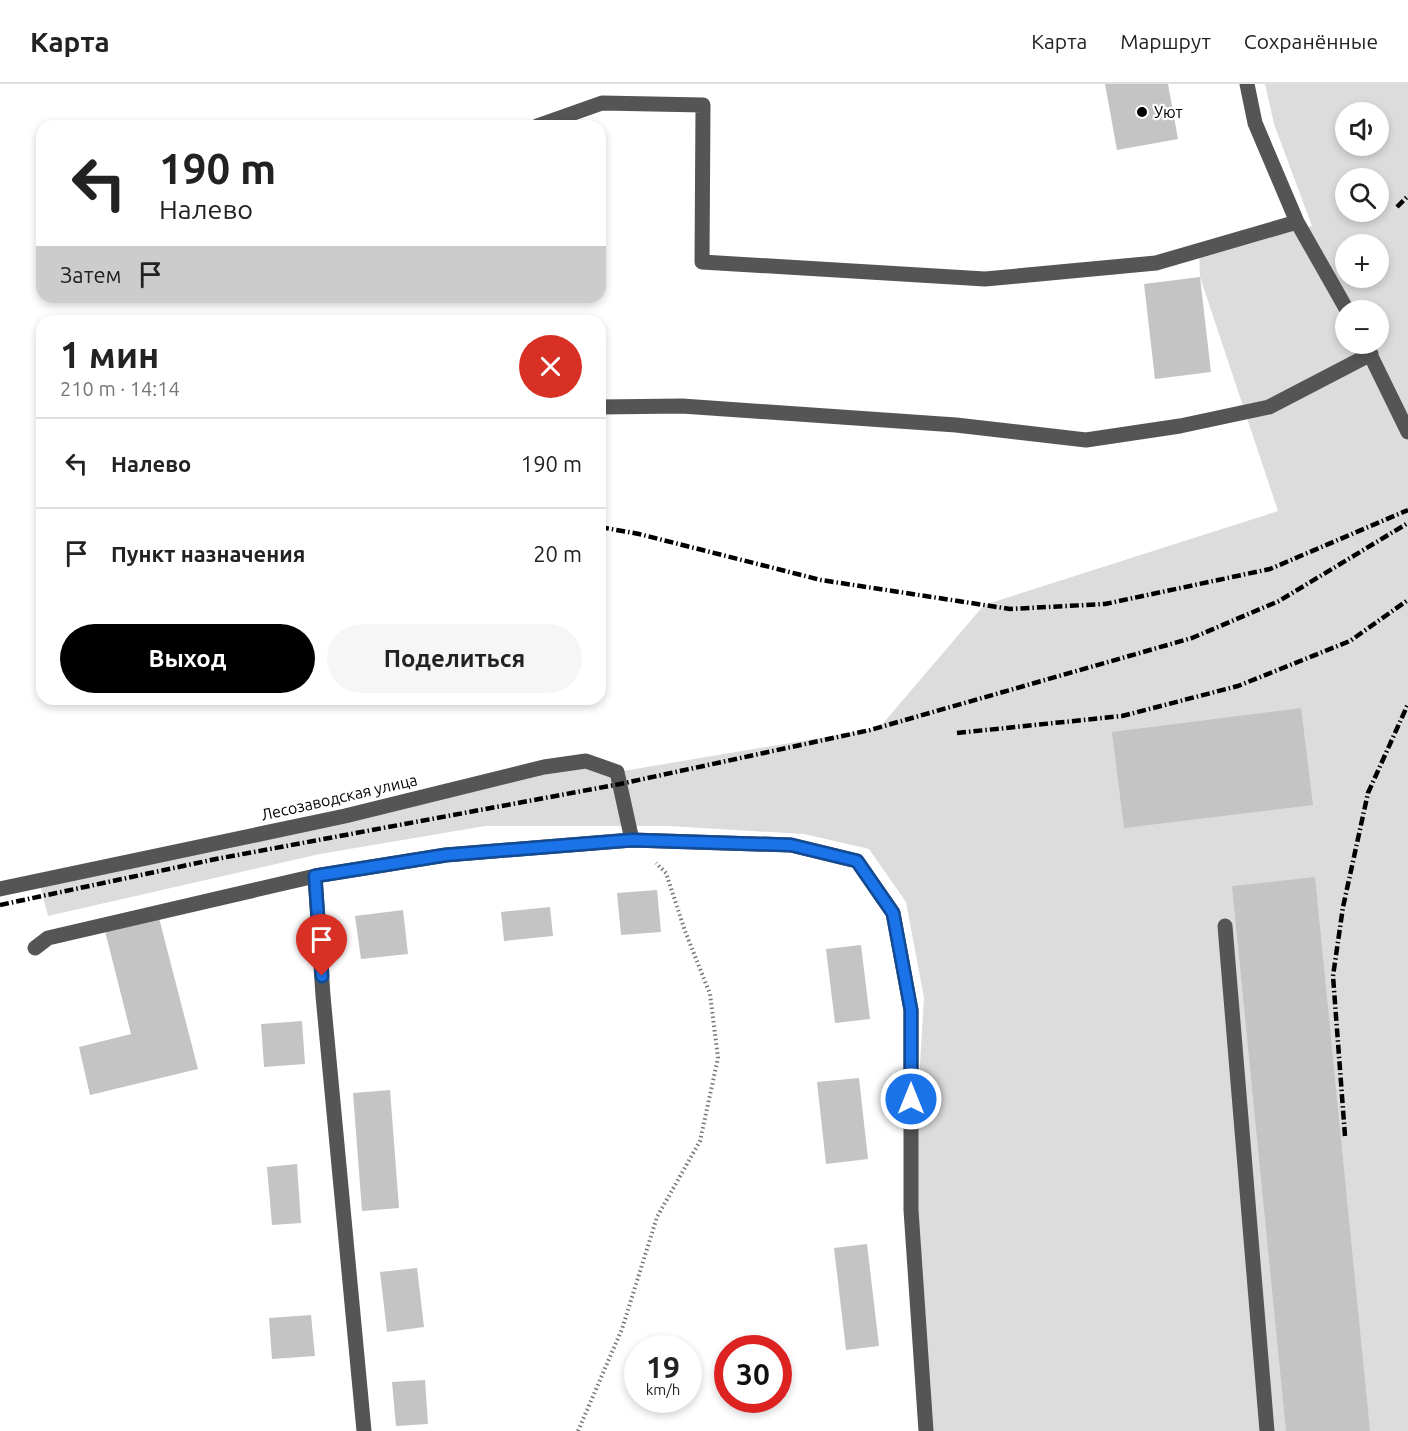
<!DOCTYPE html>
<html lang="ru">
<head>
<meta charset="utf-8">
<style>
  :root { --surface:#fff; --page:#f6f6f6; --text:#222; --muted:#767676; --line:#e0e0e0; --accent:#000 }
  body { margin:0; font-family:Ubuntu,sans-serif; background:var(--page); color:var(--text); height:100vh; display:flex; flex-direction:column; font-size:22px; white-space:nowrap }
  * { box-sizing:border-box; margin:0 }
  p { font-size:20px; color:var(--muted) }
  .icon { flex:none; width:33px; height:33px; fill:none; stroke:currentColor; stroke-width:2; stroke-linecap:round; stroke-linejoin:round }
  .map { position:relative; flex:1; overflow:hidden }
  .details { position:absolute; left:36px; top:231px; width:570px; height:390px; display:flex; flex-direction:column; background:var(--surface); border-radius:18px; box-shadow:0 3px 9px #0003 }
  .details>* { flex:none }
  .hud { position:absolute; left:36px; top:36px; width:570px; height:183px; border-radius:18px; box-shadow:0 3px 9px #0003; background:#fff; color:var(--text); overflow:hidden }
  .controls { position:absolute; left:1335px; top:18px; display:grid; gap:12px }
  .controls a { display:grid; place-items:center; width:54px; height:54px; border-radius:50%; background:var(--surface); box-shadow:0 3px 9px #0003; font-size:30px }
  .speed { position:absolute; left:624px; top:1251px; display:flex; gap:12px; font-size:30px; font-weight:700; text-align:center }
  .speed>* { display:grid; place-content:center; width:78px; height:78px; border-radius:50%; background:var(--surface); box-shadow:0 3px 9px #0003; line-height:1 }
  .speed small { font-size:15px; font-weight:400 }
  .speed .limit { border:9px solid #d22; background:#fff; color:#111 }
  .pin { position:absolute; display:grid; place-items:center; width:51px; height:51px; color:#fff; margin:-62px -26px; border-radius:50% 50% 50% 0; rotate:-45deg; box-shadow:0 0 6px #0007 }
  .pin .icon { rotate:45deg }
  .me { position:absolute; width:66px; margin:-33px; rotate:0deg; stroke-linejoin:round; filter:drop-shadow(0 0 4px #0008) }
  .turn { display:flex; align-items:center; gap:21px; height:126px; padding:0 24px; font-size:27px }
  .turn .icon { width:78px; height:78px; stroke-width:2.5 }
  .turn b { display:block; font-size:42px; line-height:51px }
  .then { display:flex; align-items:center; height:57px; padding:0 24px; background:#0003; gap:12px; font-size:22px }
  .round { display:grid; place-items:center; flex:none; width:63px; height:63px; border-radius:32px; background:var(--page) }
  .overview { display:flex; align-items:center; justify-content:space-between; height:102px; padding:0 24px }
  h1 { font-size:36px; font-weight:700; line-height:45px }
  .cta { display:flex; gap:12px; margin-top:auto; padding:12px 24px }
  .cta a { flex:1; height:69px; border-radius:36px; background:var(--accent); color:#fff; font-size:24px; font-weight:700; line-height:69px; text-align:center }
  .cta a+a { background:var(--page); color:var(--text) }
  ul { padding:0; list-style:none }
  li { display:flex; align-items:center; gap:18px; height:90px; padding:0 24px; border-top:2px solid var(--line) }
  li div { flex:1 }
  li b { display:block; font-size:22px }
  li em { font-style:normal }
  header { display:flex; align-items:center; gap:36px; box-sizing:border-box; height:84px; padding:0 30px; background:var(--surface); border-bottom:2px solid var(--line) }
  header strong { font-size:28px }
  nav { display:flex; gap:33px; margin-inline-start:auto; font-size:21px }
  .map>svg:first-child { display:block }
  .green { fill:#dcdcdc; fill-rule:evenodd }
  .building { fill:#c4c4c4 }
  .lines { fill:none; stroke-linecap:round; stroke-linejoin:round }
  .path { stroke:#777; stroke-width:4; stroke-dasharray:1.5 3; stroke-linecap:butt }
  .minor { stroke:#555; stroke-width:15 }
  .rail { stroke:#000; stroke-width:4.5; stroke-dasharray:9 3 1.5 3; stroke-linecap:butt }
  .route-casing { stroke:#114b97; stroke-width:15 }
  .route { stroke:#1a73e8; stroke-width:10 }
  .poi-dot { fill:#000; stroke:#fff; stroke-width:2 }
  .labels { text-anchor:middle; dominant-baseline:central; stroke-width:4.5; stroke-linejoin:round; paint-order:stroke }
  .poi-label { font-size:16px; fill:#000; stroke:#fff; text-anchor:start }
  .street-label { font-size:16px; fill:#000; stroke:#fff }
</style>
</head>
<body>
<header>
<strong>Карта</strong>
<nav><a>Карта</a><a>Маршрут</a><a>Сохранённые</a></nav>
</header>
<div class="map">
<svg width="1408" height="1347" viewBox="0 0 1408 1347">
  <rect width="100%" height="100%" fill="#fff"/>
  <path class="green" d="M 1265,0 L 1408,0 L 1408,1347 L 926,1347 L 911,1126 L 924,914 L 906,818 L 869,765 L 804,750 L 668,742 L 485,742 L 320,770 L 48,832 L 39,797 L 586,677 L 617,688 L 879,644 L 984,521 L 1278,427 L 1200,193 L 1199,166 L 1312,142 L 1274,40 ZM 1346,28 L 1378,28 L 1378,62 L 1346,62 ZM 1346,94 L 1378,94 L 1378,128 L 1346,128 ZM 1346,160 L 1378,160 L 1378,194 L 1346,194 ZM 1346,226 L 1378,226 L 1378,260 L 1346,260 Z"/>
  <path class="building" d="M 1105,0 L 1168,0 L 1178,55 L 1117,66 Z
    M 1200,193 L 1211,288 L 1155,295 L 1144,200 Z
    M 1301,624 L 1313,721 L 1124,744 L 1112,648 Z
    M 1315,793 L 1370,1347 L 1286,1347 L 1232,802 Z
    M 657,806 L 661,848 L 621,851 L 617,809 Z
    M 550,823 L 553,852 L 504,857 L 501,828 Z
    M 403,826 L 408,870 L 361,875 L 355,832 Z
    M 159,834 L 198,985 L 90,1011 L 79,963 L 131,950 L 105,847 Z
    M 861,861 L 870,935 L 835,939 L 826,865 Z
    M 302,937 L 305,980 L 264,983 L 261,940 Z
    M 859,994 L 868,1075 L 826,1080 L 817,998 Z
    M 390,1006 L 399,1124 L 362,1127 L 353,1009 Z
    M 297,1080 L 301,1139 L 272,1141 L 267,1083 Z
    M 867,1160 L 879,1262 L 846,1266 L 834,1164 Z
    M 417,1184 L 424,1243 L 387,1248 L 380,1188 Z
    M 311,1231 L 315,1272 L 272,1275 L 269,1234 Z
    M 425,1296 L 428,1340 L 396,1342 L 392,1298 Z"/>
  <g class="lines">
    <path class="path" d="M 578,1347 L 622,1245 L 657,1133 L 700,1057 L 718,974 L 710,910 L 685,847 L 666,789 L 656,779"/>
    <path class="minor" d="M 1247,0 L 1255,39 L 1297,138 L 1347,226
      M 537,42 L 602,19 L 703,21 L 702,178 L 985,195 L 1156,179 L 1297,138
      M 1365,260 L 1408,348
      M 600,323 L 682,322 L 956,341 L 1086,356 L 1180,342 L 1269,323 L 1371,270
      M 315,792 L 323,912 L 364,1347
      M 0,805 L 345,732 L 544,683 L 586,677 L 617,688 L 632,756
      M 1225,842 L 1267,1347
      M 35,864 L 48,854 L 315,792 L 446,771 L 632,756 L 791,761 L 857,777 L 893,829 L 911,926 L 911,1126 L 926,1347"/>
    <path class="rail" d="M 1397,123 L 1408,112
      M 600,443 L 639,450 L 821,496 L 1010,525 L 1105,520 L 1270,485 L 1408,426
      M 957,649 L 1122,632 L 1238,602 L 1350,557 L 1408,516
      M 0,821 L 216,775 L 620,700 L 870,646 L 1192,554 L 1279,517 L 1408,439
      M 1345,1052 L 1333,892 L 1343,823 L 1368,709 L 1408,620"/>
  </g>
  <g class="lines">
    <g class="route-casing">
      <path id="route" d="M 322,892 L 315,792 L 446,771 L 632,756 L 791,761 L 857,777 L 893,829 L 911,926 L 911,1015"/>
    </g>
    <use href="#route" class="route"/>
  </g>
  <circle class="poi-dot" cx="1142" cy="28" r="6"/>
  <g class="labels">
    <g class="poi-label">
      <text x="1154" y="28">Уют</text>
    </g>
    <g class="street-label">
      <text transform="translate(339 713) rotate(-13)">Лесозаводская улица</text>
    </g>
  </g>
</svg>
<div class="controls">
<a><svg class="icon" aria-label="sound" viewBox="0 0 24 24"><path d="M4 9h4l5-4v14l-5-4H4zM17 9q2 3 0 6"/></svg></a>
<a><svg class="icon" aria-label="search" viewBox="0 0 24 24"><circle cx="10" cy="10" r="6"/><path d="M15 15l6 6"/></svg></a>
<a>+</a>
<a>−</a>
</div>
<div class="speed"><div>19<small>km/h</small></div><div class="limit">30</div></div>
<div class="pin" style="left:322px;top:892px;background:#d93025"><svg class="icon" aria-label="arrive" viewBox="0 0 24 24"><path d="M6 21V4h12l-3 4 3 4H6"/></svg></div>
<svg class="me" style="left:911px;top:1015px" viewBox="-20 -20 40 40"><circle r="17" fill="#1a73e8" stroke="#fff" stroke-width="3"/><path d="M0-11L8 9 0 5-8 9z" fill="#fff"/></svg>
<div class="hud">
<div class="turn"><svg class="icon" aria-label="left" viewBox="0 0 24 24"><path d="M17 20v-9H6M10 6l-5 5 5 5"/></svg><div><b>190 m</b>Налево</div></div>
<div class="then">Затем<svg class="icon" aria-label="arrive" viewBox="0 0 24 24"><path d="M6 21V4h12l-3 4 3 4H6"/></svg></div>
</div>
<section class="details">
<div class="overview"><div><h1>1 мин</h1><p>210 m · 14:14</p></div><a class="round" style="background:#d93025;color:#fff"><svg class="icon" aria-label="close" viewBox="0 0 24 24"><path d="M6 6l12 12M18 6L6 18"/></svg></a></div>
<ul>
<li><svg class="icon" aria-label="left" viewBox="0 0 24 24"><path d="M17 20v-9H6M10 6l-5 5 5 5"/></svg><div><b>Налево</b></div><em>190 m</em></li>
<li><svg class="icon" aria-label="arrive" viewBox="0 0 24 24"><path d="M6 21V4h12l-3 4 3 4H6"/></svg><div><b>Пункт назначения</b></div><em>20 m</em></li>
</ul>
<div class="cta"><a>Выход</a><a>Поделиться</a></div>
</section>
</div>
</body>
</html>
